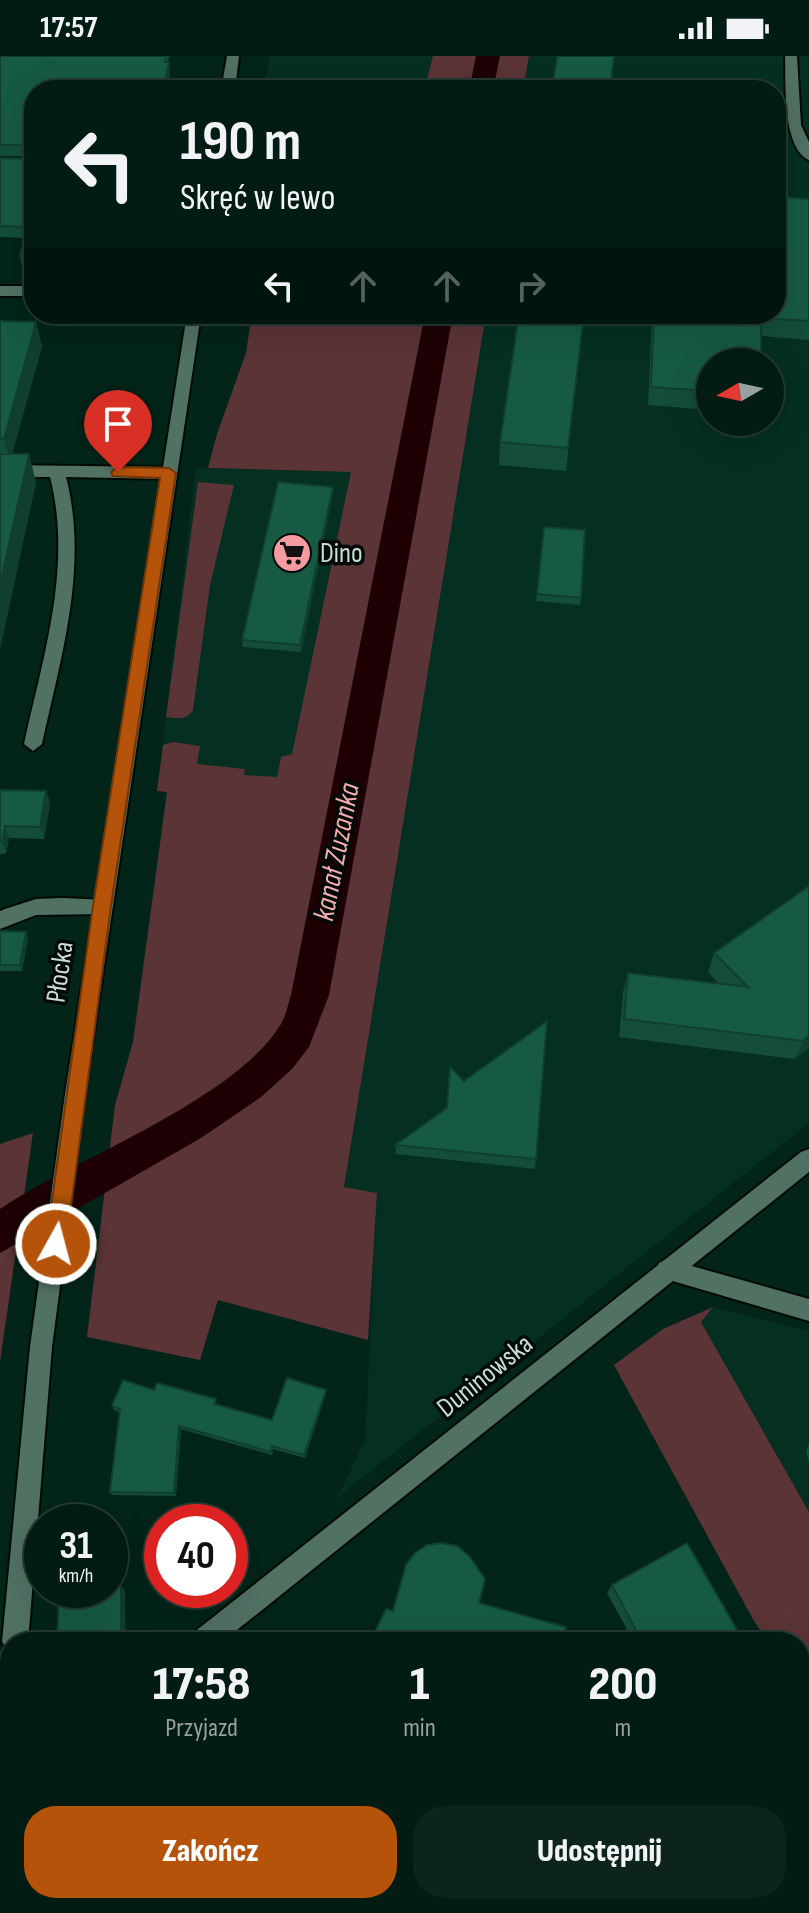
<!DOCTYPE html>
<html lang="pl">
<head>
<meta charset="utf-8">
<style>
  :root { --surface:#021b13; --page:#0c241c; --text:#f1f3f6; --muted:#96a1a0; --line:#233933; --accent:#b45309 }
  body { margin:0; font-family:"Sofia Sans Condensed",sans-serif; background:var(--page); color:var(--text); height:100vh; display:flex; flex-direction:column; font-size:30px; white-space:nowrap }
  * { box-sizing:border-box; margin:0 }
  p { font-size:26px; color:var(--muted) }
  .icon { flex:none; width:44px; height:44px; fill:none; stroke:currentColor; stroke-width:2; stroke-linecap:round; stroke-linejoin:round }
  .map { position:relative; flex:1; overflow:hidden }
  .details { position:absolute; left:0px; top:1576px; width:810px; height:282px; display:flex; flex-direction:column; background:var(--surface); border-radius:32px 32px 0 0; box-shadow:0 8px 32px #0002,0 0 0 2px var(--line) }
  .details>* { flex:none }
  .top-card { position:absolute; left:24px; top:24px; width:762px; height:244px; border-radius:32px; box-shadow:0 8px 32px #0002,0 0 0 2px var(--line); background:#021b13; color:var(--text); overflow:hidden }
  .needle { width:52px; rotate:261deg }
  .fabs { position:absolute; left:696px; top:292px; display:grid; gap:16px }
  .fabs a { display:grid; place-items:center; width:88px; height:88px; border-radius:50%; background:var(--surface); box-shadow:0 8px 32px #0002,0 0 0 2px var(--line); font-size:40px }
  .speed { position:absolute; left:24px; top:1448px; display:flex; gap:16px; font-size:40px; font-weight:700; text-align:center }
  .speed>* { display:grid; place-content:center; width:104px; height:104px; border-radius:50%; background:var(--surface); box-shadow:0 8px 32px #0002,0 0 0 2px var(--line); line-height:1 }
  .speed small { font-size:20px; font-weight:400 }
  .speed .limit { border:12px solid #d22; background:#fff; color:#111 }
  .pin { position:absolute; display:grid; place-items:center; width:68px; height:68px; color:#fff; margin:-82px -34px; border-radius:50% 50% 50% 0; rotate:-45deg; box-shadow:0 0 8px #0007 }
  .pin .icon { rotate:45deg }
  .me { position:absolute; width:88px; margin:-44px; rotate:7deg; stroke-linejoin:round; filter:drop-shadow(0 0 6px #0008) }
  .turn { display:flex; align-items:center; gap:28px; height:168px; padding:0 24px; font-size:36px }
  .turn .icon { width:104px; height:104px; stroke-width:2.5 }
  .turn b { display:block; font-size:56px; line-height:68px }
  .lanes { display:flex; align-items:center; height:76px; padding:0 24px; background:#0003; justify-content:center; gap:40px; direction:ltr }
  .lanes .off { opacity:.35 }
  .eta { display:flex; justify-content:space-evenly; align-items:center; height:136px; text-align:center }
  .eta b { font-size:48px; font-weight:800; line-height:56px }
  .action { display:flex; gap:16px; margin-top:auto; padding:16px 24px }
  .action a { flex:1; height:92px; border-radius:32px; background:var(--accent); color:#fff; font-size:32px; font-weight:800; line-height:92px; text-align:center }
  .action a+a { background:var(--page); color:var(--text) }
  .status { display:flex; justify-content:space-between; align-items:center; height:56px; padding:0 40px; background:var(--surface); direction:ltr }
  .status svg { height:22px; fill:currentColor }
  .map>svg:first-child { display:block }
  .built { fill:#042f21; fill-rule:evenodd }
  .green { fill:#5a3436 }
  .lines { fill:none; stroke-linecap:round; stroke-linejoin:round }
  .canal { fill:#1e0004; fill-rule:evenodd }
  .service-casing { stroke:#000c05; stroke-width:4 }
  .minor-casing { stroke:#000c05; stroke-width:4 }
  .tertiary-casing { stroke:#000c05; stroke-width:4 }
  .service { fill:#517163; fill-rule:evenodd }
  .minor { fill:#517163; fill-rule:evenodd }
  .tertiary { fill:#517163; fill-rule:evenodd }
  .wall { fill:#144d3a }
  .shaded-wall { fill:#103f2f }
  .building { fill:#175a43; stroke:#103f2f; stroke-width:2 }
  .route { fill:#b45309; stroke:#753606; stroke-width:2 }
  .labels { text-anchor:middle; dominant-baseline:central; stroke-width:7; stroke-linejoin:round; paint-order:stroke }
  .poi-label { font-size:28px; fill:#cbddd4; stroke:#010a06; text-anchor:start }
  .street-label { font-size:28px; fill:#cbddd4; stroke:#010a06 }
  .water-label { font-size:30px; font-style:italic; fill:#f5adb0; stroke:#010a06 }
</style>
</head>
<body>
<div class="status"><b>17:57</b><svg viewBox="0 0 49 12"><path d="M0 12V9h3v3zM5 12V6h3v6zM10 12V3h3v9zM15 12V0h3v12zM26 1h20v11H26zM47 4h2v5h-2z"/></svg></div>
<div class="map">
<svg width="809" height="1857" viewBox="0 0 809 1857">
  <rect width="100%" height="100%" fill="#032419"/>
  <path class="built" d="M 269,0 L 433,0 L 424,34 L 265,34 Z
    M 529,0 L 809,0 L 809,1067 L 337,1442 L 365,1384 L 377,1138 L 344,1131 L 486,258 L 776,258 L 776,34 L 523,34 ZM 710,306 L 770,306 L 770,366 L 710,366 Z
    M 196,412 L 351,416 L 285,737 L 157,735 Z
    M 713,1251 L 809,1275 L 809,1456 L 701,1265 Z"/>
  <path class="green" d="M 433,0 L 529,0 L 523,34 L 424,34 Z
    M 246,258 L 486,258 L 344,1131 L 377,1137 L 368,1284 L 218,1244 L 200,1304 L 87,1281 L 115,1049 L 133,986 L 167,736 L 157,735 L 163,689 L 173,686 L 200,690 L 197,708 L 245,713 L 244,719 L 277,721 L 281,701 L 292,698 L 351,416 L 208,412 L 217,378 L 246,297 L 250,270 Z
    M 198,426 L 234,429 L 210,529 L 193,654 C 187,665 176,662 166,661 Z
    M 33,1077 L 0,1306 L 0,1088 Z
    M 713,1251 L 701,1266 L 809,1456 L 809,1641 L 800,1629 L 800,1586 L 769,1586 L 754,1565 L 614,1309 L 663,1273 Z"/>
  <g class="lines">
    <path class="canal" d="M 476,0 L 500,0 L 493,34 L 469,34 Z
      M 425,258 L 453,258 L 329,939 L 309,991 L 292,1013 L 261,1041 L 201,1082 L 0,1197 L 0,1153 C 76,1102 235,1044 281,968 C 286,959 288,949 291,939 Z"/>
    <g class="service-casing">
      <path id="service" d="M 785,0 L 797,0 L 801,69 L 809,86 L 809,104 C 782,92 786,26 785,0 Z
        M 0,230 L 34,230 L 34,240 L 0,240 Z
        M 0,409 L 169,411 L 177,417 L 169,423 L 66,421 C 89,510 61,601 42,688 L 33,695 L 24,688 C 43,601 73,510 50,421 L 0,421 Z
        M 62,842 L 109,844 L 112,850 L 109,856 L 102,858 L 36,859 L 0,873 L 0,855 L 5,853 L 36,843 Z
        M 667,1203 L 809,1243 L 809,1265 L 659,1221 L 656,1214 L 659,1207 Z
        M 260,1848 L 311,1848 L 315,1857 L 264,1857 Z"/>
    </g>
    <g class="minor-casing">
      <path id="minor" d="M 809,1093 L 809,1116 L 222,1586 L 189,1586 L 193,1577 L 801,1096 Z"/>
    </g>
    <g class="tertiary-casing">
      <path id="tertiary" d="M 227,0 L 239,0 L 235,34 L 221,34 Z
        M 187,258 L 201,258 L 85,1038 L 52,1291 L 28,1586 L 10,1586 L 10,1596 L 2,1586 L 30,1291 L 65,1038 Z
        M 10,1641 L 10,1795 L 0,1800 L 0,1647 Z"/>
    </g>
    <use href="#service" class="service"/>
    <use href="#minor" class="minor"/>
    <use href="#tertiary" class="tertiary"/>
  </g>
  <path class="wall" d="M 0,0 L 169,0 L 168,6 L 170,17 L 167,34 L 34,34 L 34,211 L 22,211 L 20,200 L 24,182 L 0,181 L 0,102 L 32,103 L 32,100 L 0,100 Z
    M 809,143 L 809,284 L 761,280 L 710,306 L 710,354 L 648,349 L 652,258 L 776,258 Z
    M 584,258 L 566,415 L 499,409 L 500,386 Z
    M 0,265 L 42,290 L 12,398 L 36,426 L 0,593 Z
    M 333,431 L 333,438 L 301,596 L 243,591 L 242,584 Z
    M 544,471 L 581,542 L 580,549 L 536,545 Z
    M 0,734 L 46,735 L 50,747 L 44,783 L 9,782 L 6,797 L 0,798 Z
    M 0,875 L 28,882 L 22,915 L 0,915 Z
    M 714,897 L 809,992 L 795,1003 L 619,981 L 623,936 L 628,917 L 719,928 L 708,916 Z
    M 464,1025 L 536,1103 L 535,1113 L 396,1098 L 395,1089 L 447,1052 Z
    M 154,1334 L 217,1347 L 216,1349 L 272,1364 L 326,1334 L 326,1337 L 305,1402 L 273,1393 L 272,1399 L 181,1373 L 176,1440 L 112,1439 L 110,1436 L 119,1356 L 114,1354 L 112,1350 Z
    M 809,1389 L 809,1408 L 806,1394 Z
    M 612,1529 L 744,1586 L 634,1586 L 607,1537 Z"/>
  <path class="shaded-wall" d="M 169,6 L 170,17 L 167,34 L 163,34 Z
    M 36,266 L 42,290 L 10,406 L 4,383 Z
    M 29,398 L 36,426 L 0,593 L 0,529 Z
    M 333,431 L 333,438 L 301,596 L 300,589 Z
    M 46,735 L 50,747 L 44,783 L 40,771 Z
    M 5,770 L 9,782 L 6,797 L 2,785 Z
    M 26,876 L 28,882 L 22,915 L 20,909 Z
    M 809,980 L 809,992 L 795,1003 L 803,985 Z
    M 326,1334 L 326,1337 L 305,1402 L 304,1399 Z
    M 179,1370 L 181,1373 L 176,1440 L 174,1437 Z
    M 121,1530 L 125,1535 L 125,1586 L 121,1586 Z"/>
  <path class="building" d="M 0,0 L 166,0 L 165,6 L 169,6 L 164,34 L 34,34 L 34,91 L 32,89 L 0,89 Z
    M 557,0 L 614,0 L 610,34 L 552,34 Z
    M 34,94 L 34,200 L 20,200 L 27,171 L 0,170 L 0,102 L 32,103 Z
    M 776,141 L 809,143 L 809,265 L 761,262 L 761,306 L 710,306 L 710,335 L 651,331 L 654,258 L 776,258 Z
    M 519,258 L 584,258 L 568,392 L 500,386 Z
    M 0,265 L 36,266 L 4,383 L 0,383 Z
    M 0,398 L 29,398 L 0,529 Z
    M 278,426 L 333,431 L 300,589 L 242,584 Z
    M 544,471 L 585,474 L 581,542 L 537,538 Z
    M 0,734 L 46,735 L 40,771 L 5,770 L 2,785 L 0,785 Z
    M 809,830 L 809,980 L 803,985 L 624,963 L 628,917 L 748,931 L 714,897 Z
    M 0,875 L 26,876 L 20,909 L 0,909 Z
    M 547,965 L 536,1103 L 395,1089 L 447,1052 L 450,1011 L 464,1025 Z
    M 287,1322 L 326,1334 L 304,1399 L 272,1390 L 271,1396 L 179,1370 L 174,1437 L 110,1436 L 120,1353 L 112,1350 L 123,1324 L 154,1334 L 157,1327 L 216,1343 L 214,1348 L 272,1364 Z
    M 442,1487 L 457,1490 L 470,1501 L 485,1523 L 479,1547 L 566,1571 L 564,1586 L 370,1586 L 386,1553 L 393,1555 L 406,1509 L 415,1497 L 427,1489 Z
    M 687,1487 L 744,1586 L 642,1586 L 612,1529 Z
    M 121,1530 L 121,1586 L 57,1586 L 59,1536 L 77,1534 L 110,1534 L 110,1531 Z
    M 800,1682 L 809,1698 L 809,1833 L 800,1839 Z"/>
  <path class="route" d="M 118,411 L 169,412 L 176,417 L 111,850 L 66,1188 L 63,1195 L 56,1198 L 49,1195 L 46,1188 L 93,850 L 160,422 L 113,420 L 111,416 Z"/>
  <defs>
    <g id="supermarket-disc" transform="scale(2)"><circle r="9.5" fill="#f49aa0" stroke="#010a06"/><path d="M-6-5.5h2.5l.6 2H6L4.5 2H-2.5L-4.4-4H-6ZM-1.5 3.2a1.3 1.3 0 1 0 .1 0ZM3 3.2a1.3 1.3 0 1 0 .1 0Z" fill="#111"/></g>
  </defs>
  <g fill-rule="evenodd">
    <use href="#supermarket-disc" x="292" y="497"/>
  </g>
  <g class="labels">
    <g class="poi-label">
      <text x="320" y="497">Dino</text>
    </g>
    <g class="street-label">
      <text transform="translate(60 916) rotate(-82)">Płocka</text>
      <text transform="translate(485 1320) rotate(-39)">Duninowska</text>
    </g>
    <g class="water-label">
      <text transform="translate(337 796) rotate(-79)">kanał Zuzanka</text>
    </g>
  </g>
</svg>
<div class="fabs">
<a><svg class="needle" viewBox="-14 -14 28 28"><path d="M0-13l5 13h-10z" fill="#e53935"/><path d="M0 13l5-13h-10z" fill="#96a1a0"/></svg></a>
</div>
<div class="speed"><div>31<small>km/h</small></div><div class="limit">40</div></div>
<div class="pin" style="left:118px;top:416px;background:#d93025"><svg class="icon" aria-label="arrive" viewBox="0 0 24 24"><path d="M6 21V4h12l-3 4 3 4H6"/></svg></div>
<svg class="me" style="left:56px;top:1188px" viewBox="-20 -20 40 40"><circle r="17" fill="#b45309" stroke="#fff" stroke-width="3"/><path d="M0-11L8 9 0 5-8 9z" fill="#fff"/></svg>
<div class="top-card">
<div class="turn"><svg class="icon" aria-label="left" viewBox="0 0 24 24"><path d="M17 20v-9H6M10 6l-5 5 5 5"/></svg><div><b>190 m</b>Skręć w lewo</div></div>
<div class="lanes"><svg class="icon" aria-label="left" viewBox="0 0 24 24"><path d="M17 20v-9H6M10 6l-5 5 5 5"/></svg><svg class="icon off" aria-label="ahead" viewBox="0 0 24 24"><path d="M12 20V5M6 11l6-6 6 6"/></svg><svg class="icon off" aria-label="ahead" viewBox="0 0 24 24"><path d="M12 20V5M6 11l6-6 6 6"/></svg><svg class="icon off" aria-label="right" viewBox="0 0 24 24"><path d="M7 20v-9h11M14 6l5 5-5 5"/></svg></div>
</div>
<section class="details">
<div class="eta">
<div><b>17:58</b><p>Przyjazd</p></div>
<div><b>1</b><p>min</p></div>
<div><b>200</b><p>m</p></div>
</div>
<div class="action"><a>Zakończ</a><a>Udostępnij</a></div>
</section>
</div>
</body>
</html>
